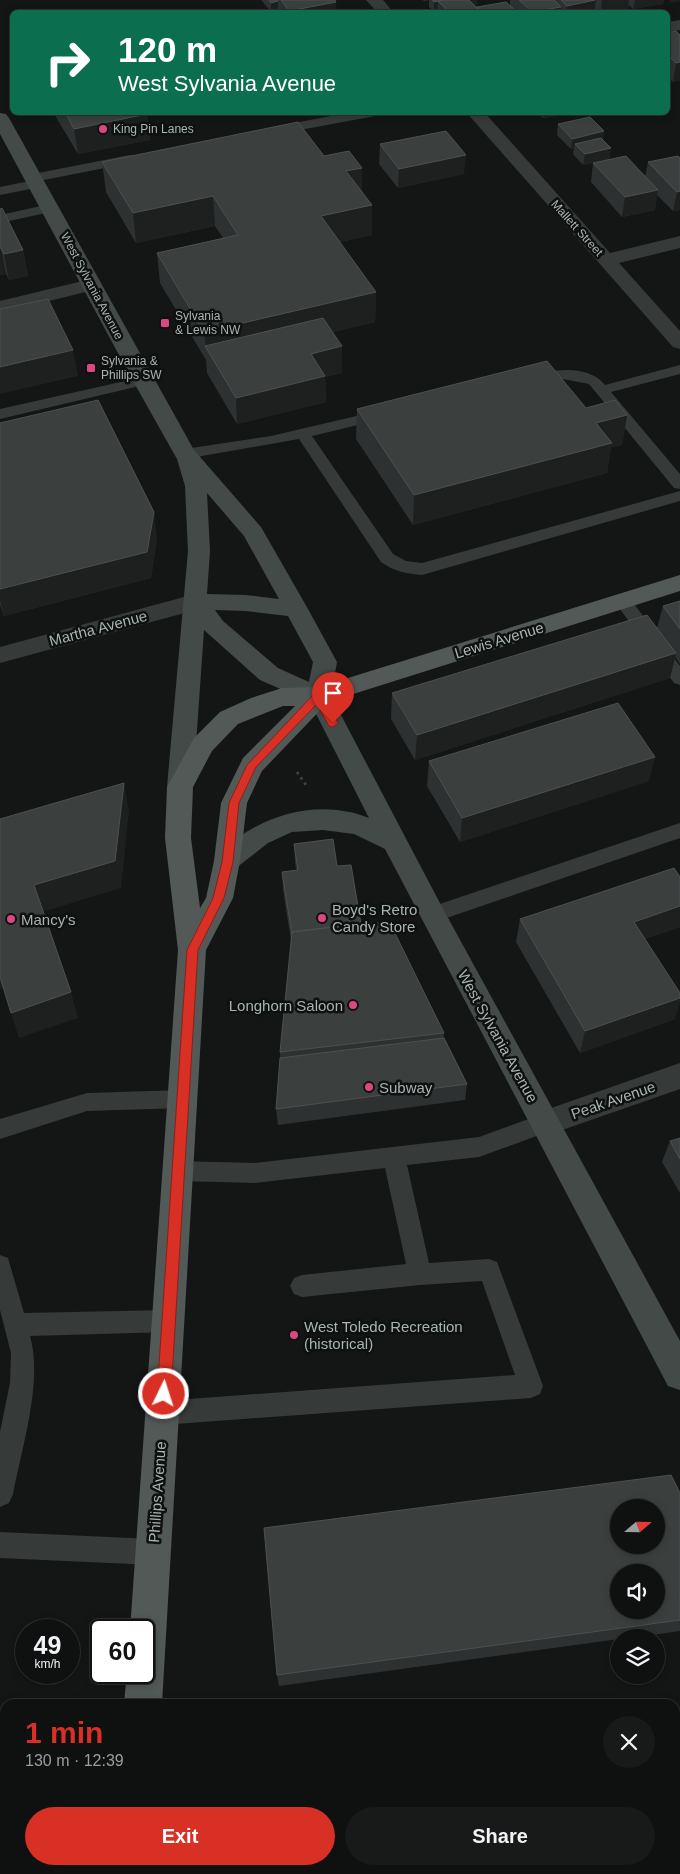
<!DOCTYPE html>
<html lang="en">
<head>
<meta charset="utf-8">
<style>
  :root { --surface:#0f1010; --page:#181919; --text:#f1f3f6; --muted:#9b9d9f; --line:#2f3030; --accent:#d93025 }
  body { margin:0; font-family:Arial,sans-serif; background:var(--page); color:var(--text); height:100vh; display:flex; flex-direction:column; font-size:19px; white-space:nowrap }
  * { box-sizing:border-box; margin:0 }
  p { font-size:16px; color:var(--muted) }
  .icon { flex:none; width:28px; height:28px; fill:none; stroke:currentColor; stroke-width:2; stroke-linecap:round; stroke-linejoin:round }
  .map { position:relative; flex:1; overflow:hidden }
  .sheet { position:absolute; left:0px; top:1699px; width:680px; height:176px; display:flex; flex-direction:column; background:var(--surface); border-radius:15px 15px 0 0; box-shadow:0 2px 8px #0003,0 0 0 1px var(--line) }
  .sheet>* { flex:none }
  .banner { position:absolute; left:10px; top:10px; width:660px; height:105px; border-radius:8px; box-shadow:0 2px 8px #0003,0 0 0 1px var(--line); background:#0b6e4f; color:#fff; overflow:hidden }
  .needle { width:32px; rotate:70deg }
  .controls { position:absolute; left:610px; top:1499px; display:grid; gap:10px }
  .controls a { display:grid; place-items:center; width:55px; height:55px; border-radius:50%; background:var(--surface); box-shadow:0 2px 8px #0003,0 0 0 1px var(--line); font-size:25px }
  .speed { position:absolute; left:15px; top:1619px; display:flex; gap:10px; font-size:25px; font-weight:700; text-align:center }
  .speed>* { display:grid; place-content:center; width:65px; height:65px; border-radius:50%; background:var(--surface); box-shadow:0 2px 8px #0003,0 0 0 1px var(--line); line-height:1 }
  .speed small { font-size:12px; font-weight:400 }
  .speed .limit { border:2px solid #111; border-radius:8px; background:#fff; color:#111 }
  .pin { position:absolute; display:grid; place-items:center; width:42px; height:42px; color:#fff; margin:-51px -21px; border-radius:50% 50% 50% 0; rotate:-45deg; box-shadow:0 0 5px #0007 }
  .pin .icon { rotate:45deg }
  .me { position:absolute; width:55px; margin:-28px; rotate:4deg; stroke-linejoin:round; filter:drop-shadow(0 0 4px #0008) }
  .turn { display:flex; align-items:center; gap:18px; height:105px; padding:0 25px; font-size:22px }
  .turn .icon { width:65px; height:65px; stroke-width:2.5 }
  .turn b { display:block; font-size:35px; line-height:42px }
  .round { display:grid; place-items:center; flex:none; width:52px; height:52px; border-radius:26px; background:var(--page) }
  .overview { display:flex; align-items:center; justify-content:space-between; height:85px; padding:0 25px }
  h1 { font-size:30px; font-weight:600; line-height:38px; color:var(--accent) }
  .button { display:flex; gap:10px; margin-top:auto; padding:10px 25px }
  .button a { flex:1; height:58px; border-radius:30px; background:var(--accent); color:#fff; font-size:20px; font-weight:600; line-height:58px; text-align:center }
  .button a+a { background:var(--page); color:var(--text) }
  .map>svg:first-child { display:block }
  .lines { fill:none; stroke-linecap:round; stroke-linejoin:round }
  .path { stroke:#3c413f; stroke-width:3; stroke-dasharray:2.5 4; stroke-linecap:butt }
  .lane { fill:#363a39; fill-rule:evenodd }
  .street { fill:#363a39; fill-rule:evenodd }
  .secondary { fill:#444a48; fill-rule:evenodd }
  .primary { fill:#525957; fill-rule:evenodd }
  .wall { fill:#2e3131 }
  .shaded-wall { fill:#1e2020 }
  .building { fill:#3b3f3e; stroke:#4c5150; fill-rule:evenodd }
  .route { fill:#d93025; stroke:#8d1f18 }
  .poi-dot { fill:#dc4681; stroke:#0f1111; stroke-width:2 }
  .labels { text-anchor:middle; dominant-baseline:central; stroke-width:5; stroke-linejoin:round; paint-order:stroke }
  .far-poi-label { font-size:12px; fill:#a8b4b0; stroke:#0f1111; text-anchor:start }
  .far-street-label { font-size:12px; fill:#a8b4b0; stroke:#0f1111 }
  .street-label { font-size:15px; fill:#a8b4b0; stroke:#0f1111 }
  .poi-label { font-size:15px; fill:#a8b4b0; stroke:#0f1111; text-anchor:start }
</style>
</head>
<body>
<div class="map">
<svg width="680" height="1874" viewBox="0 0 680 1874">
  <rect width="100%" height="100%" fill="#141616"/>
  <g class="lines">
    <path class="path" d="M 297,772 L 306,785"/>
    <path class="lane" d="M 352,112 L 381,112 L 375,116 L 273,135 L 267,131 L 273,127 Z
      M 130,155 L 135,156 L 136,159 L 135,162 L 39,181 L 42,184 L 41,187 L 0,195 L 0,187 L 30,181 L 27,178 L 28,175 Z
      M 50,204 L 55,205 L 57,208 L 55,211 L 0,223 L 0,215 Z
      M 680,365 L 680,374 L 611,392 L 680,474 L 680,489 L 674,488 L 589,384 L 563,379 L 532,383 L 525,379 L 527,376 C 551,370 587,363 605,385 Z
      M 143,377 L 150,381 L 148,384 L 0,419 L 0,409 Z
      M 382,410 L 387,412 L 390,415 L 387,418 L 312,436 L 393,554 L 406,561 L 422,563 L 680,491 L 680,501 L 422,575 C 407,574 393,571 381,562 L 299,439 L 185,459 L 177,454 L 185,449 L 271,436 Z
      M 623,595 L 629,597 L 680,666 L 680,685 L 674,683 L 617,605 L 615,601 L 617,597 Z
      M 680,823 L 680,838 L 432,923 L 425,921 L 422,915 L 425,909 Z
      M 183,1090 L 191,1092 L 194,1099 L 191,1106 L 183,1108 L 87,1111 L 0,1139 L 0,1119 L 87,1093 Z
      M 545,1113 L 553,1116 L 556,1123 L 553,1130 L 479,1157 L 407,1165 L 429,1263 L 489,1259 L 497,1262 L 543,1386 L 540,1394 L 531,1398 L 162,1425 L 153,1422 L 150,1413 L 153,1404 L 162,1401 L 515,1375 L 482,1281 L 420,1285 L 302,1297 L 294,1294 L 290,1286 L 294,1278 L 302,1275 L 406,1264 L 385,1168 L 255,1183 L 178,1181 L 170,1178 L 167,1171 L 170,1164 L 178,1161 L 255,1163 L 479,1137 Z
      M 0,1255 L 8,1258 L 24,1313 L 169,1310 L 177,1313 L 181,1321 L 177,1329 L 169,1332 L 30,1336 C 43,1382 22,1447 13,1494 L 9,1503 L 0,1507 L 0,1432 L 10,1383 L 11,1353 L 0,1310 Z
      M 0,1532 L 153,1539 L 162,1543 L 166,1552 L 162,1561 L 153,1565 L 0,1558 Z
      M 675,1723 L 680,1724 L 680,1752 L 675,1751 Z
      M 0,1843 L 5,1843 L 5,1870 L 8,1870 L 0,1871 Z
      M 325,1870 L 353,1870 L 353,1874 L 325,1874 Z"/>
    <path class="street" d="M 366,0 L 383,0 L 393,12 L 377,12 Z
      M 680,20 L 680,30 L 668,32 L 668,22 Z
      M 466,112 L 484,112 L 610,253 L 680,236 L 680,248 L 619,263 L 680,331 L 680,349 L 673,347 Z
      M 91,279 L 98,281 L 101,285 L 98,289 L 0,313 L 0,301 Z
      M 195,594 L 203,596 L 207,602 L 203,608 L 0,663 L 0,647 Z
      M 680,1063 L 680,1089 L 545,1136 L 534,1132 L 530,1123 L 534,1114 Z"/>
    <path class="secondary" d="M 0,113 L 6,114 L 9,118 L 194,450 L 261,527 L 308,609 L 337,662 L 331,696 L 442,907 L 680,1341 L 680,1390 L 668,1386 L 385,849 L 354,834 L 323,830 L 292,832 L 268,843 L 236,868 L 227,871 L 218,868 L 214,861 C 219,851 227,846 235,840 C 273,811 324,800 369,818 L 310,702 L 260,680 L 204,630 L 193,787 L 189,794 L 180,797 L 171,794 L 167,787 L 188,551 L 185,486 L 177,459 L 133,381 L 0,134 ZM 207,493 L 244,536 L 279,599 L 246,595 L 207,594 L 210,551 ZM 215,610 L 246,611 L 288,616 L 313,662 L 309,682 L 278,668 L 223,621 Z"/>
    <path class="primary" d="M 680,575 L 680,591 L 328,702 L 262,771 L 247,803 L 240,861 L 233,898 L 206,950 L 162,1704 L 124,1704 L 127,1672 L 144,1672 L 144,1630 L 130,1630 L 178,950 L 165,838 L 167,787 L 194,738 L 220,712 L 251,698 L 282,688 L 319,687 ZM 283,706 L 295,706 L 243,758 L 221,803 L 214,861 L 206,898 L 200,908 L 191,838 L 193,787 L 212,751 L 238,724 Z
      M 87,1870 L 152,1870 L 151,1874 L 86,1874 Z"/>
  </g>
  <path class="wall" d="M 261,0 L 335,0 L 336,2 L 336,12 L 271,12 Z
    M 422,0 L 477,0 L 477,8 L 510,6 L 510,0 L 664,0 L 663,4 L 633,9 L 629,5 L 628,12 L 437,12 L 437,11 L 434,12 L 429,7 L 429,0 L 424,1 Z
    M 668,33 L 680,35 L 680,80 L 673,82 L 668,77 Z
    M 53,112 L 165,112 L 147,116 L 150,140 L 78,154 Z
    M 538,112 L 562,112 L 562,115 L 543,118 Z
    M 558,124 L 603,140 L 610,159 L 583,165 L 573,154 L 574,148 L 571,149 L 557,135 Z
    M 380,144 L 464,174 L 398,188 L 379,164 Z
    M 324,156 L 362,192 L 372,205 L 372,235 L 340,242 L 376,292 L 375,322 L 333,332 L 342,373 L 325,377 L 326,402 L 237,424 L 207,373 L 206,360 L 160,283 L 157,253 L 223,238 L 215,226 L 136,243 L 106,192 L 102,162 Z
    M 680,158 L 680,210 L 673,211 L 657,195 L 655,210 L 622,217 L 591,182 L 593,163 L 645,177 L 648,162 Z
    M 0,209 L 23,250 L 28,276 L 9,280 L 6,274 L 0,275 Z
    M 586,408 L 627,415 L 622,445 L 611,447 L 607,473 L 413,525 L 356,439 L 357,409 Z
    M 0,423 L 157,538 L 151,578 L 4,616 L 0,605 Z
    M 680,601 L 680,664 L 675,657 L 670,678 L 415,760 L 391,719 L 392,693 L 657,628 L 663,606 Z
    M 429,761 L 649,781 L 460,842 L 427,786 Z
    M 294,844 L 337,866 L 361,924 L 444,1033 L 444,1038 L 467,1084 L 465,1100 L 278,1125 L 276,1109 L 280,1058 L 280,1052 L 291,941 L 283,890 L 282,872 L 296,870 L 295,862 Z
    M 520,919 L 680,927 L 645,939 L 675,1019 L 580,1053 L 516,942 Z
    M 680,1138 L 680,1193 L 662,1162 L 670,1141 Z
    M 680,1493 L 680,1631 L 632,1638 L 619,1638 L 619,1639 L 279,1686 L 277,1675 Z"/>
  <path class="shaded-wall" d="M 467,0 L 477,0 L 477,8 Z
    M 596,0 L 594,12 L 566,12 L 567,6 Z
    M 602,0 L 629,0 L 628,12 L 601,12 Z
    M 635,0 L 664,0 L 663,4 L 633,9 Z
    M 670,0 L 680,0 L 680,1 L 670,3 Z
    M 278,1 L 278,12 L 271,12 L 271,3 Z
    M 438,1 L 437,11 L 434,12 L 434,2 Z
    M 336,2 L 336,12 L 289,12 L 289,11 Z
    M 561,7 L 561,12 L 532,12 Z
    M 680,62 L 680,80 L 673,82 L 676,63 Z
    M 135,112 L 165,112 L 147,116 L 150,140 L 78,154 L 74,129 Z
    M 544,112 L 562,112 L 562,115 L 543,118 Z
    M 604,131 L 603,142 L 575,144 L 574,148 L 571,149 L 572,139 Z
    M 611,148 L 610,159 L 583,165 L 585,154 Z
    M 466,155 L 464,174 L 398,188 L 399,169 Z
    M 362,168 L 362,197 L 346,171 Z
    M 658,190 L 655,210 L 622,217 L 625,197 Z
    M 680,191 L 680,210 L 673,211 L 677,192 Z
    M 213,196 L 215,226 L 136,243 L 133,213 Z
    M 372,205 L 372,235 L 321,246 L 321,216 Z
    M 0,248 L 1,248 L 6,274 L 0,275 Z
    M 23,250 L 28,276 L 9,280 L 4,254 Z
    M 376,292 L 375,322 L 213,360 L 206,348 L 204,332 Z
    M 342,346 L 342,373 L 325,377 L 326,402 L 237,424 L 236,398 L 311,354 Z
    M 73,350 L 78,376 L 0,394 L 0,367 Z
    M 627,415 L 622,445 L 611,447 L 607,473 L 413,525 L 414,495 L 596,423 Z
    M 154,512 L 157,538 L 151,578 L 4,616 L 0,600 L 0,589 Z
    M 676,653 L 670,678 L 415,760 L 417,735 Z
    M 655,757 L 649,781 L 460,842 L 462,818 Z
    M 124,783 L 129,811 L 121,888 L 42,912 L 34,885 Z
    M 680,906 L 680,927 L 628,945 L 634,922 Z
    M 0,975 L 4,988 L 0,989 Z
    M 71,992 L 78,1018 L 19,1038 L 11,1013 Z
    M 680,998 L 680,1003 L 675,1019 L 580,1053 L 585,1031 Z"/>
  <path class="building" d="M 269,0 L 278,0 L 278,1 L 271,3 Z
    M 281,0 L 335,0 L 336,2 L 289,11 Z
    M 432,0 L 443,0 L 434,2 Z
    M 443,0 L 469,0 L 481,12 L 449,12 L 438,1 Z
    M 519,0 L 554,0 L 561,7 L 532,12 Z
    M 561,0 L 595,0 L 567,6 Z
    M 506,2 L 517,12 L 482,12 L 477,7 Z
    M 676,31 L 680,35 L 680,62 L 676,63 L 668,55 L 668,33 Z
    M 65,112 L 146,112 L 147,114 L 74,129 Z
    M 590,117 L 604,131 L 572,139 L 558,124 Z
    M 298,122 L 324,156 L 349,151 L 362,168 L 346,171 L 372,205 L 321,216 L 376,292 L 204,332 L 157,253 L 238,235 L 213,196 L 133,213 L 102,162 Z
    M 446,131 L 466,155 L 399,169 L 380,144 Z
    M 601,138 L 611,148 L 585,154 L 575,144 Z
    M 626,156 L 658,190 L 625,197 L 593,163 Z
    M 678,156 L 680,158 L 680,191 L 677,192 L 648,162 Z
    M 2,208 L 23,250 L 4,254 L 1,248 L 0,248 L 0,209 Z
    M 48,299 L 73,350 L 0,367 L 0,309 Z
    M 323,318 L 342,346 L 311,354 L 325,376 L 236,398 L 205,346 Z
    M 547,361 L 586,408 L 615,400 L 627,415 L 596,423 L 612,443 L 414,495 L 357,409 Z
    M 98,400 L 154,512 L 147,552 L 0,589 L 0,423 Z
    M 680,601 L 680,629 L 663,606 Z
    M 647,615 L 676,653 L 417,735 L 392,693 Z
    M 618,703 L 655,757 L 462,818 L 429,761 Z
    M 124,783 L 115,861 L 34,885 L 71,992 L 11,1013 L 0,977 L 0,819 Z
    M 333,839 L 337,866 L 351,865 L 361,924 L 292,932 L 292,934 L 282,872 L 298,870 L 294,844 Z
    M 674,868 L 680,877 L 680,906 L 634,922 L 680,993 L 680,998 L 585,1031 L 520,919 Z
    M 362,923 L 390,923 L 444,1033 L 280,1052 L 292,932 Z
    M 444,1038 L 467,1084 L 276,1109 L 280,1058 Z
    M 680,1138 L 680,1159 L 670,1141 Z
    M 671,1475 L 680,1493 L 680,1620 L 277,1675 L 264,1528 ZM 619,1508 L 656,1508 L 656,1545 L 619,1545 ZM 619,1572 L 656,1572 L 656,1610 L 619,1610 Z"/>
  <path class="route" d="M 319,692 L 322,693 L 338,723 L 333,727 L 329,726 L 317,704 L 256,767 L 239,803 L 233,862 L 224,898 L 198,950 L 171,1394 L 169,1399 L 164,1401 L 159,1399 L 157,1394 L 187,950 L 213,898 L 222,862 L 229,803 L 247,765 L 315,693 Z"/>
  <g class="poi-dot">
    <circle cx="103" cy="129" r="5"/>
    <rect x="160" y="318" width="10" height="10" rx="2.5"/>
    <rect x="86" y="363" width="10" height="10" rx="2.5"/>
    <circle cx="322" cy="918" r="5"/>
    <circle cx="11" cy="919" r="5"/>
    <circle cx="353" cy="1005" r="5"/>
    <circle cx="369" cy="1087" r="5"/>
    <circle cx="294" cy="1335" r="5"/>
  </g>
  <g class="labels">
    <g class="far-poi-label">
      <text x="113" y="129">King Pin Lanes</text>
      <text x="175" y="316">Sylvania<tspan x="175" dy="14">&amp; Lewis NW</tspan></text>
      <text x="101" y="361">Sylvania &amp;<tspan x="101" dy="14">Phillips SW</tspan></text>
    </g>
    <g class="far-street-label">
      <text transform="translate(577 228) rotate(48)">Mallett Street</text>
      <text transform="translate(92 286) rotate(62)">West Sylvania Avenue</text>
    </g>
    <g class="street-label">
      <text transform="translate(98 628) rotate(-15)">Martha Avenue</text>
      <text transform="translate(499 640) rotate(-17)">Lewis Avenue</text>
      <text transform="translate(498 1036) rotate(61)">West Sylvania Avenue</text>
      <text transform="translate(613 1100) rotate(-19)">Peak Avenue</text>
      <text transform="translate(157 1492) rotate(-86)">Phillips Avenue</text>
    </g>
    <g class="poi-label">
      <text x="332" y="909">Boyd's Retro<tspan x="332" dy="17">Candy Store</tspan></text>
      <text x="21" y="919">Mancy's</text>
      <text x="343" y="1005" text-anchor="end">Longhorn Saloon</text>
      <text x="379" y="1087">Subway</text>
      <text x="304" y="1326">West Toledo Recreation<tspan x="304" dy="17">(historical)</tspan></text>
    </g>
  </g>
</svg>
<div class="controls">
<a><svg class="needle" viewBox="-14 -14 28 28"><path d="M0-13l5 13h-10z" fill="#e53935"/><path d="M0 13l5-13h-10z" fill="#9b9d9f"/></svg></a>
<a><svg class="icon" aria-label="sound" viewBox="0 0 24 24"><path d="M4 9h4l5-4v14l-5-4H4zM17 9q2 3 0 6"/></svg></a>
<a><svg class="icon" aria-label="layers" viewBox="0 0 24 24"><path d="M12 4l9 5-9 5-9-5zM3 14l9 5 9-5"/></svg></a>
</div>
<div class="speed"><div>49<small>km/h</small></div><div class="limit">60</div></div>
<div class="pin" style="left:333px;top:723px;background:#d93025"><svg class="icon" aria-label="arrive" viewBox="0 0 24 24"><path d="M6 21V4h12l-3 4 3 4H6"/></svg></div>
<svg class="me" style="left:164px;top:1394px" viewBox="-20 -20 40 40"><circle r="17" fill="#d93025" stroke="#fff" stroke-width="3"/><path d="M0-11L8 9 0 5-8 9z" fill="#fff"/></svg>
<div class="banner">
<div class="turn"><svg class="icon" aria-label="right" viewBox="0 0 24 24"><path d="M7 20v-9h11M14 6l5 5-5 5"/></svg><div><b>120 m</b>West Sylvania Avenue</div></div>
</div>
<section class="sheet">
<div class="overview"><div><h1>1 min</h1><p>130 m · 12:39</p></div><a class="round"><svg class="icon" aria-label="close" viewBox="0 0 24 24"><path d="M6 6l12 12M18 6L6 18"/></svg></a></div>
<div class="button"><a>Exit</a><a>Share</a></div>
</section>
</div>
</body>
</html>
